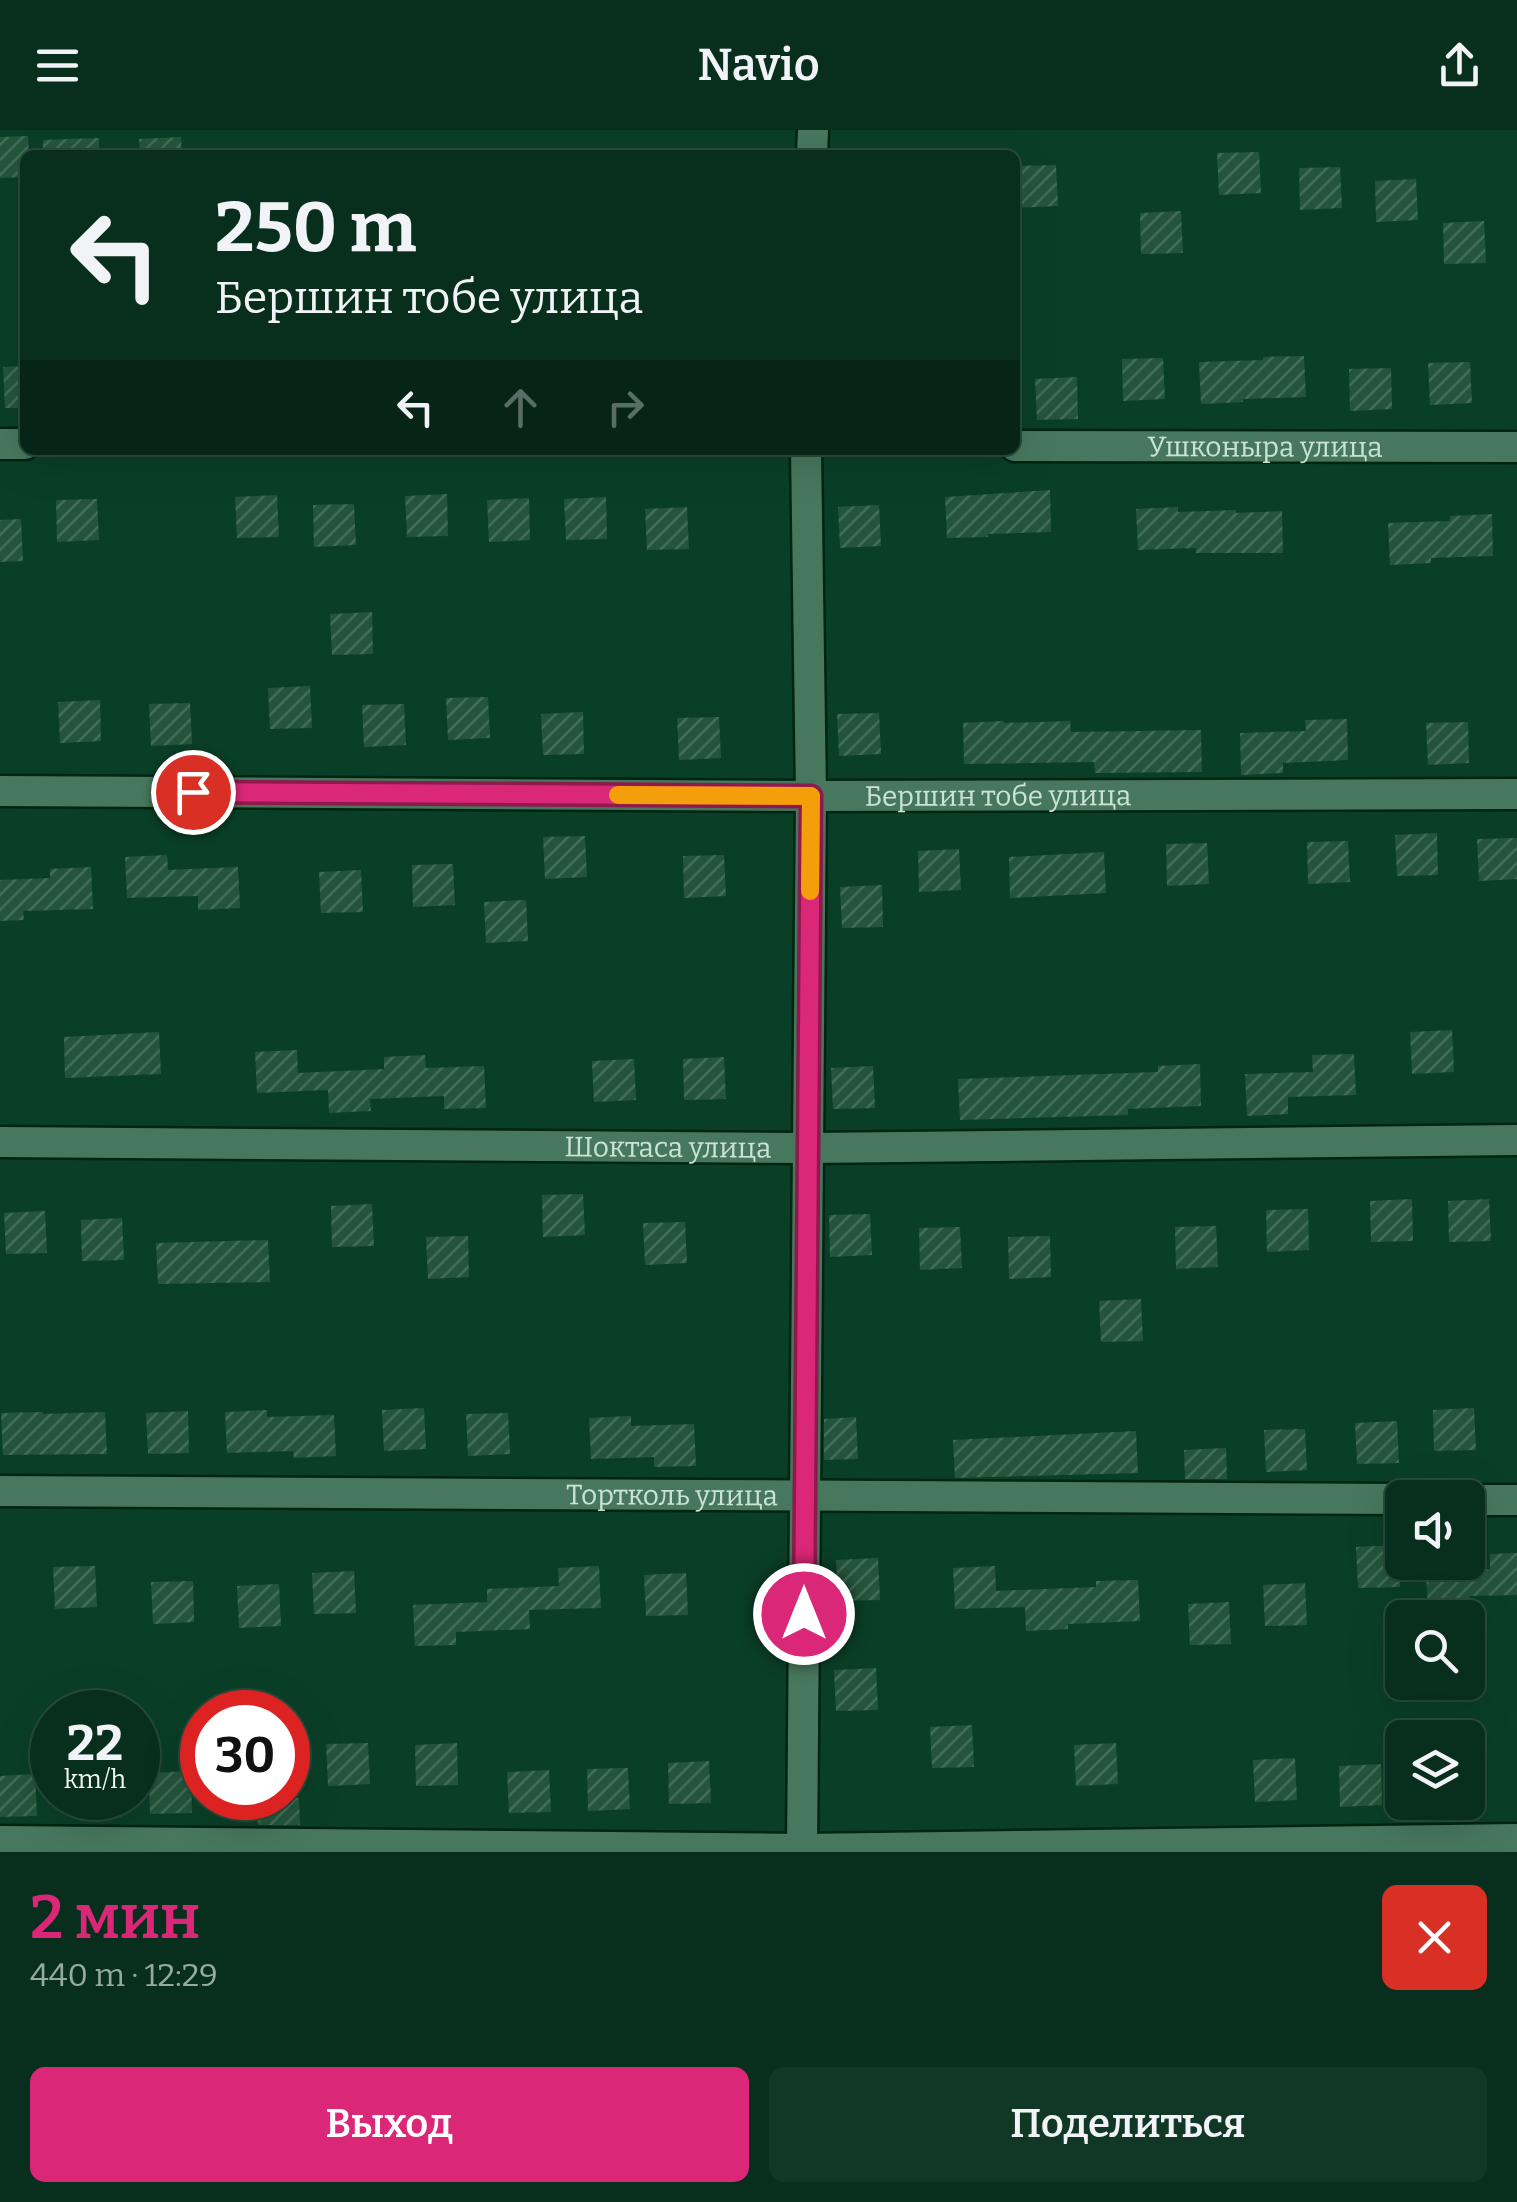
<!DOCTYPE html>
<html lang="ru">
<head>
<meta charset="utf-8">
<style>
  :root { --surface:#082f1d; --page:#113726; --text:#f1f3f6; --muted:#98a9a4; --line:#294a3b; --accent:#db2777 }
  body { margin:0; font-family:Bitter,serif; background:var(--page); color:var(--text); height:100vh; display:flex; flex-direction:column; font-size:38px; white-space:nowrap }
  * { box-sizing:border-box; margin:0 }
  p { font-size:32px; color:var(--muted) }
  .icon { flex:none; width:55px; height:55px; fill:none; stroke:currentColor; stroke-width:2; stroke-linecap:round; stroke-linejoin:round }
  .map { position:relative; height:1722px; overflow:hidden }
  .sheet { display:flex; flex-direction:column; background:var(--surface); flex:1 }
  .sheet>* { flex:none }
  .top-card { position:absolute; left:20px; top:20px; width:1000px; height:305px; border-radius:15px; box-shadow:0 10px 40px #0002,0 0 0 2px var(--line); background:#082f1d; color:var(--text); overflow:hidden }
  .tools { position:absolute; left:1385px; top:1350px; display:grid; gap:20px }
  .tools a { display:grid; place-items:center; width:100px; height:100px; border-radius:15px; background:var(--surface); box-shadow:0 10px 40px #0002,0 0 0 2px var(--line); font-size:50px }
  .speed { position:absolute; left:30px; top:1560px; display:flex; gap:20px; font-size:50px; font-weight:700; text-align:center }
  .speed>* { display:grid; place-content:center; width:130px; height:130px; border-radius:50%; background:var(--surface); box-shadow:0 10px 40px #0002,0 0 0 2px var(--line); line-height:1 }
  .speed small { font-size:25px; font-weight:400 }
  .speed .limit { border:15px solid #d22; background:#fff; color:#111 }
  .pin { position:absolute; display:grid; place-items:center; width:85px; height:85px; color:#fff; margin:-42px; border:5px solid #fff; border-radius:50%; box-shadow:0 2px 10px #0007 }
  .me { position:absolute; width:110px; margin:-55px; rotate:0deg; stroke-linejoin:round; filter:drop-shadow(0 0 8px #0008) }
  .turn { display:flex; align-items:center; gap:35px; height:210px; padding:0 30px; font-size:45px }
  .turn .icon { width:130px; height:130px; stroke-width:2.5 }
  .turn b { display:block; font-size:70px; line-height:85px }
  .lanes { display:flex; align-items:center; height:95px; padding:0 30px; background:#0003; justify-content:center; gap:50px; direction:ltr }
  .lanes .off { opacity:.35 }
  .round { display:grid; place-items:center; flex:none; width:105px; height:105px; border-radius:15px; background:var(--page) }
  .head { display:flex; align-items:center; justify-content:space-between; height:170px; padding:0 30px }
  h1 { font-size:60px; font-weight:600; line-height:75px; color:var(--accent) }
  .button { display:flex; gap:20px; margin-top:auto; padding:20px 30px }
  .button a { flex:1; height:115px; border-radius:15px; background:var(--accent); color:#fff; font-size:40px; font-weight:600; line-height:115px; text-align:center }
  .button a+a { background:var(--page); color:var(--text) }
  header { display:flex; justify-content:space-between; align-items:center; height:130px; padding:0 30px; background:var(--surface); font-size:45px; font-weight:600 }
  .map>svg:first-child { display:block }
  .building { fill:url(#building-hatch) }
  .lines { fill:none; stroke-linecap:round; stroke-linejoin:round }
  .minor-casing { stroke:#002412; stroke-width:35 }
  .minor { stroke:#47785d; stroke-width:30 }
  .route-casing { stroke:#8e194d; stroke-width:25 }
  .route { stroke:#db2777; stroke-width:18 }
  .slow { stroke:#f59e0b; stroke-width:18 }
  .labels { text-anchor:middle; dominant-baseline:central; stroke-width:8; stroke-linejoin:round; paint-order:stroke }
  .street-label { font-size:28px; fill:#cae3d3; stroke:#0d2116 }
</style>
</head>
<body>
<header><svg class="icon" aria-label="menu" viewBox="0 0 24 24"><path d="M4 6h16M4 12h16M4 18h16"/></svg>Navio<svg class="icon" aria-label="share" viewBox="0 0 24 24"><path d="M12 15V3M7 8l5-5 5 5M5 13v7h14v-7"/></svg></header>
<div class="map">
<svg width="1517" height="1722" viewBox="0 0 1517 1722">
  <defs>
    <pattern id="building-hatch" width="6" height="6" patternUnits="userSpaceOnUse" patternTransform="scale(2.5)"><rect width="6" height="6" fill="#24553c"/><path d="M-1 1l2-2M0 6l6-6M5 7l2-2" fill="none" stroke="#426d57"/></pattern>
  </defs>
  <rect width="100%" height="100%" fill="#0a3f27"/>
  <path class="building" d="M 28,6 L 29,25 L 25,25 L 25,47 L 0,48 L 0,7 Z
    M 181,7 L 182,25 L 140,25 L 139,9 Z
    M 99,8 L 99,25 L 43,25 L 43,10 Z
    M 1259,22 L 1261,63 L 1219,65 L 1217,23 Z
    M 1056,35 L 1058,76 L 1016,78 L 1015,36 Z
    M 1340,37 L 1342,78 L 1300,80 L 1299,38 Z
    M 1416,49 L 1418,90 L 1376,92 L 1375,51 Z
    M 1181,81 L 1183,123 L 1141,124 L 1140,83 Z
    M 1484,91 L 1486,133 L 1444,134 L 1443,93 Z
    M 1304,226 L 1306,267 L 1243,269 L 1243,272 L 1201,274 L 1199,232 L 1263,230 L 1263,227 Z
    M 1163,228 L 1165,269 L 1123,271 L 1122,229 Z
    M 1470,232 L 1472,273 L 1430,275 L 1428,233 Z
    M 25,236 L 25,278 L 5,278 L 3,237 Z
    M 1391,238 L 1392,279 L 1350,281 L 1349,239 Z
    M 1077,247 L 1078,289 L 1037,290 L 1035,249 Z
    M 1050,360 L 1051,402 L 988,404 L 988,407 L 947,408 L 945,367 Z
    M 447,364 L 448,406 L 407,407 L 405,366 Z
    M 277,365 L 279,407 L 237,408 L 235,367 Z
    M 606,367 L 607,409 L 566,410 L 564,369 Z
    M 529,368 L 530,410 L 489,412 L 487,370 Z
    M 97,369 L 99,410 L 57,412 L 56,370 Z
    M 354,374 L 356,415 L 314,417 L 313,375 Z
    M 879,375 L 881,416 L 840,418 L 838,377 Z
    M 687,377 L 689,419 L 647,420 L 645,379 Z
    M 1178,377 L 1178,382 L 1236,380 L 1236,383 L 1282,381 L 1283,423 L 1196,423 L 1196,418 L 1138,420 L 1136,379 Z
    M 1492,384 L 1493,426 L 1431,428 L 1431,433 L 1390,435 L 1388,393 L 1450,391 L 1450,386 Z
    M 21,389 L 23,431 L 0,432 L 0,390 Z
    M 372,482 L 373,524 L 332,525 L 330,484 Z
    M 310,556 L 312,598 L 270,599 L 268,558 Z
    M 488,567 L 490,608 L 448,610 L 446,568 Z
    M 100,570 L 101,611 L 60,613 L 58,572 Z
    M 190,573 L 192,614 L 151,616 L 149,574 Z
    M 404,574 L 406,615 L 364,617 L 362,575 Z
    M 583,582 L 584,624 L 543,625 L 541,584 Z
    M 879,583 L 881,624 L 839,626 L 837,584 Z
    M 719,587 L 721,628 L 679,630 L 677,588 Z
    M 1347,589 L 1348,630 L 1283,633 L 1283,643 L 1241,645 L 1240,603 L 1306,601 L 1305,590 Z
    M 1004,591 L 1004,593 L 1070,591 L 1071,602 L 1201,600 L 1202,642 L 1095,643 L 1094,632 L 964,634 L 963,593 Z
    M 1468,592 L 1469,633 L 1428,635 L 1426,593 Z
    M 1437,703 L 1438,745 L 1397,746 L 1395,705 Z
    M 585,706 L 587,747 L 545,749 L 543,707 Z
    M 1517,708 L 1517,749 L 1479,751 L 1477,709 Z
    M 1348,711 L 1350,752 L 1308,754 L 1307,712 Z
    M 1207,713 L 1209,754 L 1167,756 L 1166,714 Z
    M 959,719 L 961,760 L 919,762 L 918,721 Z
    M 1104,722 L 1106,763 L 1010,768 L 1009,727 Z
    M 167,725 L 168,740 L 238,737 L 240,778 L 198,780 L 198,766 L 127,768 L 125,727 Z
    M 724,725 L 726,766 L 684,768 L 683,726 Z
    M 453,734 L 455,775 L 413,777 L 412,735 Z
    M 91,737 L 93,779 L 23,781 L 24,790 L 0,791 L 0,750 L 50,748 L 50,739 Z
    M 361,740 L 363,782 L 321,783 L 319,742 Z
    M 882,755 L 883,797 L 842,798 L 840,757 Z
    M 526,770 L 528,811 L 486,813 L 484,772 Z
    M 1452,900 L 1454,942 L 1412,944 L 1410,902 Z
    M 159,902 L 161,944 L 65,948 L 64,907 Z
    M 297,920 L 298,943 L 384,939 L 384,927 L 425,925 L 426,938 L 484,936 L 486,978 L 444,979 L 444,966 L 370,969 L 371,981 L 329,983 L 328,960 L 257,963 L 255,922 Z
    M 1354,924 L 1356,965 L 1288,967 L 1288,984 L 1247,986 L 1245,944 L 1313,942 L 1312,925 Z
    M 724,927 L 726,969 L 684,970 L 683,929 Z
    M 634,929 L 636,970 L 594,972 L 592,931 Z
    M 1200,934 L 1201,976 L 1128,979 L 1128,985 L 960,990 L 958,949 L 1158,942 L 1158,936 Z
    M 873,936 L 875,978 L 833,979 L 831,938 Z
    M 583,1064 L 585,1105 L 543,1107 L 542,1065 Z
    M 1412,1069 L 1413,1111 L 1371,1112 L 1370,1071 Z
    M 1489,1069 L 1491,1111 L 1449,1112 L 1448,1071 Z
    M 372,1074 L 374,1116 L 332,1117 L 331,1076 Z
    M 1308,1079 L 1309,1120 L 1267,1122 L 1266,1080 Z
    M 45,1081 L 47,1123 L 6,1124 L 4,1083 Z
    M 870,1084 L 872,1125 L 830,1127 L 829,1085 Z
    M 122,1088 L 124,1130 L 82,1131 L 81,1090 Z
    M 685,1092 L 687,1133 L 645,1135 L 643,1093 Z
    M 1216,1096 L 1218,1137 L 1176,1139 L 1175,1097 Z
    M 960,1097 L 962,1138 L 920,1140 L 919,1098 Z
    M 468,1106 L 469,1147 L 428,1149 L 426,1107 Z
    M 1050,1106 L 1051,1147 L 1009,1149 L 1008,1107 Z
    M 268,1110 L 270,1152 L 158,1154 L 156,1113 Z
    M 1141,1169 L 1143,1211 L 1101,1212 L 1099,1171 Z
    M 424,1278 L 426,1319 L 384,1321 L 382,1280 Z
    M 1474,1278 L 1476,1320 L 1434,1321 L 1433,1280 Z
    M 267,1280 L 267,1287 L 334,1285 L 336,1326 L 294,1328 L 293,1321 L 227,1323 L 225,1282 Z
    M 188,1281 L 189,1323 L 148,1324 L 146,1283 Z
    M 43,1282 L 43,1284 L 105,1282 L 107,1324 L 3,1325 L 1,1283 Z
    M 508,1283 L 510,1324 L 468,1326 L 466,1284 Z
    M 631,1286 L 631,1296 L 694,1294 L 696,1336 L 654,1337 L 654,1327 L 591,1329 L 589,1288 Z
    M 856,1287 L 858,1329 L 824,1330 L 824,1289 Z
    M 1397,1291 L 1399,1333 L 1357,1334 L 1355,1293 Z
    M 1305,1299 L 1307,1340 L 1266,1342 L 1264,1300 Z
    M 1136,1301 L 1138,1343 L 955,1348 L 953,1310 Z
    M 1226,1318 L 1227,1349 L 1185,1349 L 1184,1320 Z
    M 1398,1415 L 1400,1457 L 1358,1458 L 1356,1417 Z
    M 1517,1423 L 1517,1465 L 1469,1466 L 1470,1481 L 1428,1482 L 1426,1441 L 1490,1439 L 1490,1424 Z
    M 878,1428 L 880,1470 L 838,1471 L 836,1430 Z
    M 95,1436 L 97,1477 L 55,1479 L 53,1437 Z
    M 599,1436 L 601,1478 L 529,1480 L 530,1499 L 456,1502 L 456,1515 L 415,1516 L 413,1475 L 487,1472 L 487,1459 L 559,1456 L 558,1438 Z
    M 995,1436 L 996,1461 L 1096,1457 L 1096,1451 L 1138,1450 L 1140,1491 L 1068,1494 L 1068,1499 L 1026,1501 L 1025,1477 L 955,1479 L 953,1438 Z
    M 354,1441 L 356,1483 L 314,1484 L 312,1443 Z
    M 686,1443 L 688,1485 L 646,1486 L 644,1445 Z
    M 193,1451 L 194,1492 L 153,1494 L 151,1452 Z
    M 1305,1453 L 1307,1495 L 1265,1496 L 1263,1455 Z
    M 279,1454 L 281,1496 L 239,1498 L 237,1456 Z
    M 1229,1472 L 1231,1514 L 1190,1515 L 1188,1474 Z
    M 876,1538 L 878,1580 L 836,1581 L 834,1540 Z
    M 972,1595 L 974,1637 L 932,1638 L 930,1597 Z
    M 368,1613 L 370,1654 L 328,1656 L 326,1614 Z
    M 457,1613 L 458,1655 L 416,1656 L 415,1615 Z
    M 1116,1613 L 1118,1654 L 1076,1656 L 1074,1615 Z
    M 1295,1628 L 1297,1670 L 1255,1672 L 1253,1630 Z
    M 709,1631 L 711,1673 L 669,1674 L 668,1633 Z
    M 1381,1634 L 1382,1675 L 1340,1677 L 1339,1636 Z
    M 628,1638 L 630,1679 L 588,1681 L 587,1639 Z
    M 549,1640 L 551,1682 L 509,1683 L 507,1642 Z
    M 191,1641 L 192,1683 L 150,1684 L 149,1643 Z
    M 35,1644 L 37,1686 L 0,1687 L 0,1646 Z
    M 257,1668 L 299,1668 L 300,1695 L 258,1695 Z"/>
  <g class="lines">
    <g class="minor-casing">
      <g id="minor">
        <path d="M 812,25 L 813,0"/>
        <path d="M 0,314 L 25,314"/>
        <path id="s1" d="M 1015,316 L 1517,317"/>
        <path id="s2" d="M 0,661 L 811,666 L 1517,664"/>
        <path id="s3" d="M 0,1012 L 808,1018 L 1517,1010"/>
        <path id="s4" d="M 0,1361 L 1402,1369"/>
        <path d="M 1468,1370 L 1517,1370"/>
        <path d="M 0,1711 L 802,1719 L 1517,1709"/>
        <path d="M 802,1722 L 811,666 L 806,320"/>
      </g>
    </g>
    <use href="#minor" class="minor"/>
  </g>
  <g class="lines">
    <g class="route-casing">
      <path id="route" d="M 193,662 L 811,666 L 804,1484"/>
    </g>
    <use href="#route" class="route"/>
    <path class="slow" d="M 618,665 L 811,666 L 810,761"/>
  </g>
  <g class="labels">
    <g class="street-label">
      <text stroke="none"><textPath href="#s1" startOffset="250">Ушконыра улица</textPath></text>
      <text stroke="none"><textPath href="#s2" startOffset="998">Бершин тобе улица</textPath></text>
      <text stroke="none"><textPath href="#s3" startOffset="668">Шоктаса улица</textPath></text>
      <text stroke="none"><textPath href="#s4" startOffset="672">Тортколь улица</textPath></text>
    </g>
  </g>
</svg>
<div class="tools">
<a><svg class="icon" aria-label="sound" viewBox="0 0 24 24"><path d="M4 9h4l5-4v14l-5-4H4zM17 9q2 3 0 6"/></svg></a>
<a><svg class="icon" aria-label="search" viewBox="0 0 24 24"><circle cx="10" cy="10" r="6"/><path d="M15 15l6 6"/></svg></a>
<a><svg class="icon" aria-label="layers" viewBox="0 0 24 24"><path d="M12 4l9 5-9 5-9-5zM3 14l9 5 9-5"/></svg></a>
</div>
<div class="speed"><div>22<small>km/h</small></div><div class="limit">30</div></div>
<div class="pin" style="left:193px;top:662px;background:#d93025"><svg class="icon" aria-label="arrive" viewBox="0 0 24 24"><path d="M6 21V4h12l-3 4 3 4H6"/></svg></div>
<svg class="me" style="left:804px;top:1484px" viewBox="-20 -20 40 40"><circle r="17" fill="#db2777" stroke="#fff" stroke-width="3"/><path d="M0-11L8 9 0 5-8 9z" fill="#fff"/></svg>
<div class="top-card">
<div class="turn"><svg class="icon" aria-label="left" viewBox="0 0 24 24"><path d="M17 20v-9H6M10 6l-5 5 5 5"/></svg><div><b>250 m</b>Бершин тобе улица</div></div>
<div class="lanes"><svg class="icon" aria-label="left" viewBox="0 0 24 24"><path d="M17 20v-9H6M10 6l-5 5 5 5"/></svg><svg class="icon off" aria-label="ahead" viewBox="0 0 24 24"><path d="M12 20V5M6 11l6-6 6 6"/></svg><svg class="icon off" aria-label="right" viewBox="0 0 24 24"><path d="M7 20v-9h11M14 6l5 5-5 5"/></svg></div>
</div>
</div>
<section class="sheet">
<div class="head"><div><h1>2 мин</h1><p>440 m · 12:29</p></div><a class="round" style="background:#d93025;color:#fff"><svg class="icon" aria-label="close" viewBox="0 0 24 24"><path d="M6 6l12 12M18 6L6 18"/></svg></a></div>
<div class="button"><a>Выход</a><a>Поделиться</a></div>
</section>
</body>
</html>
